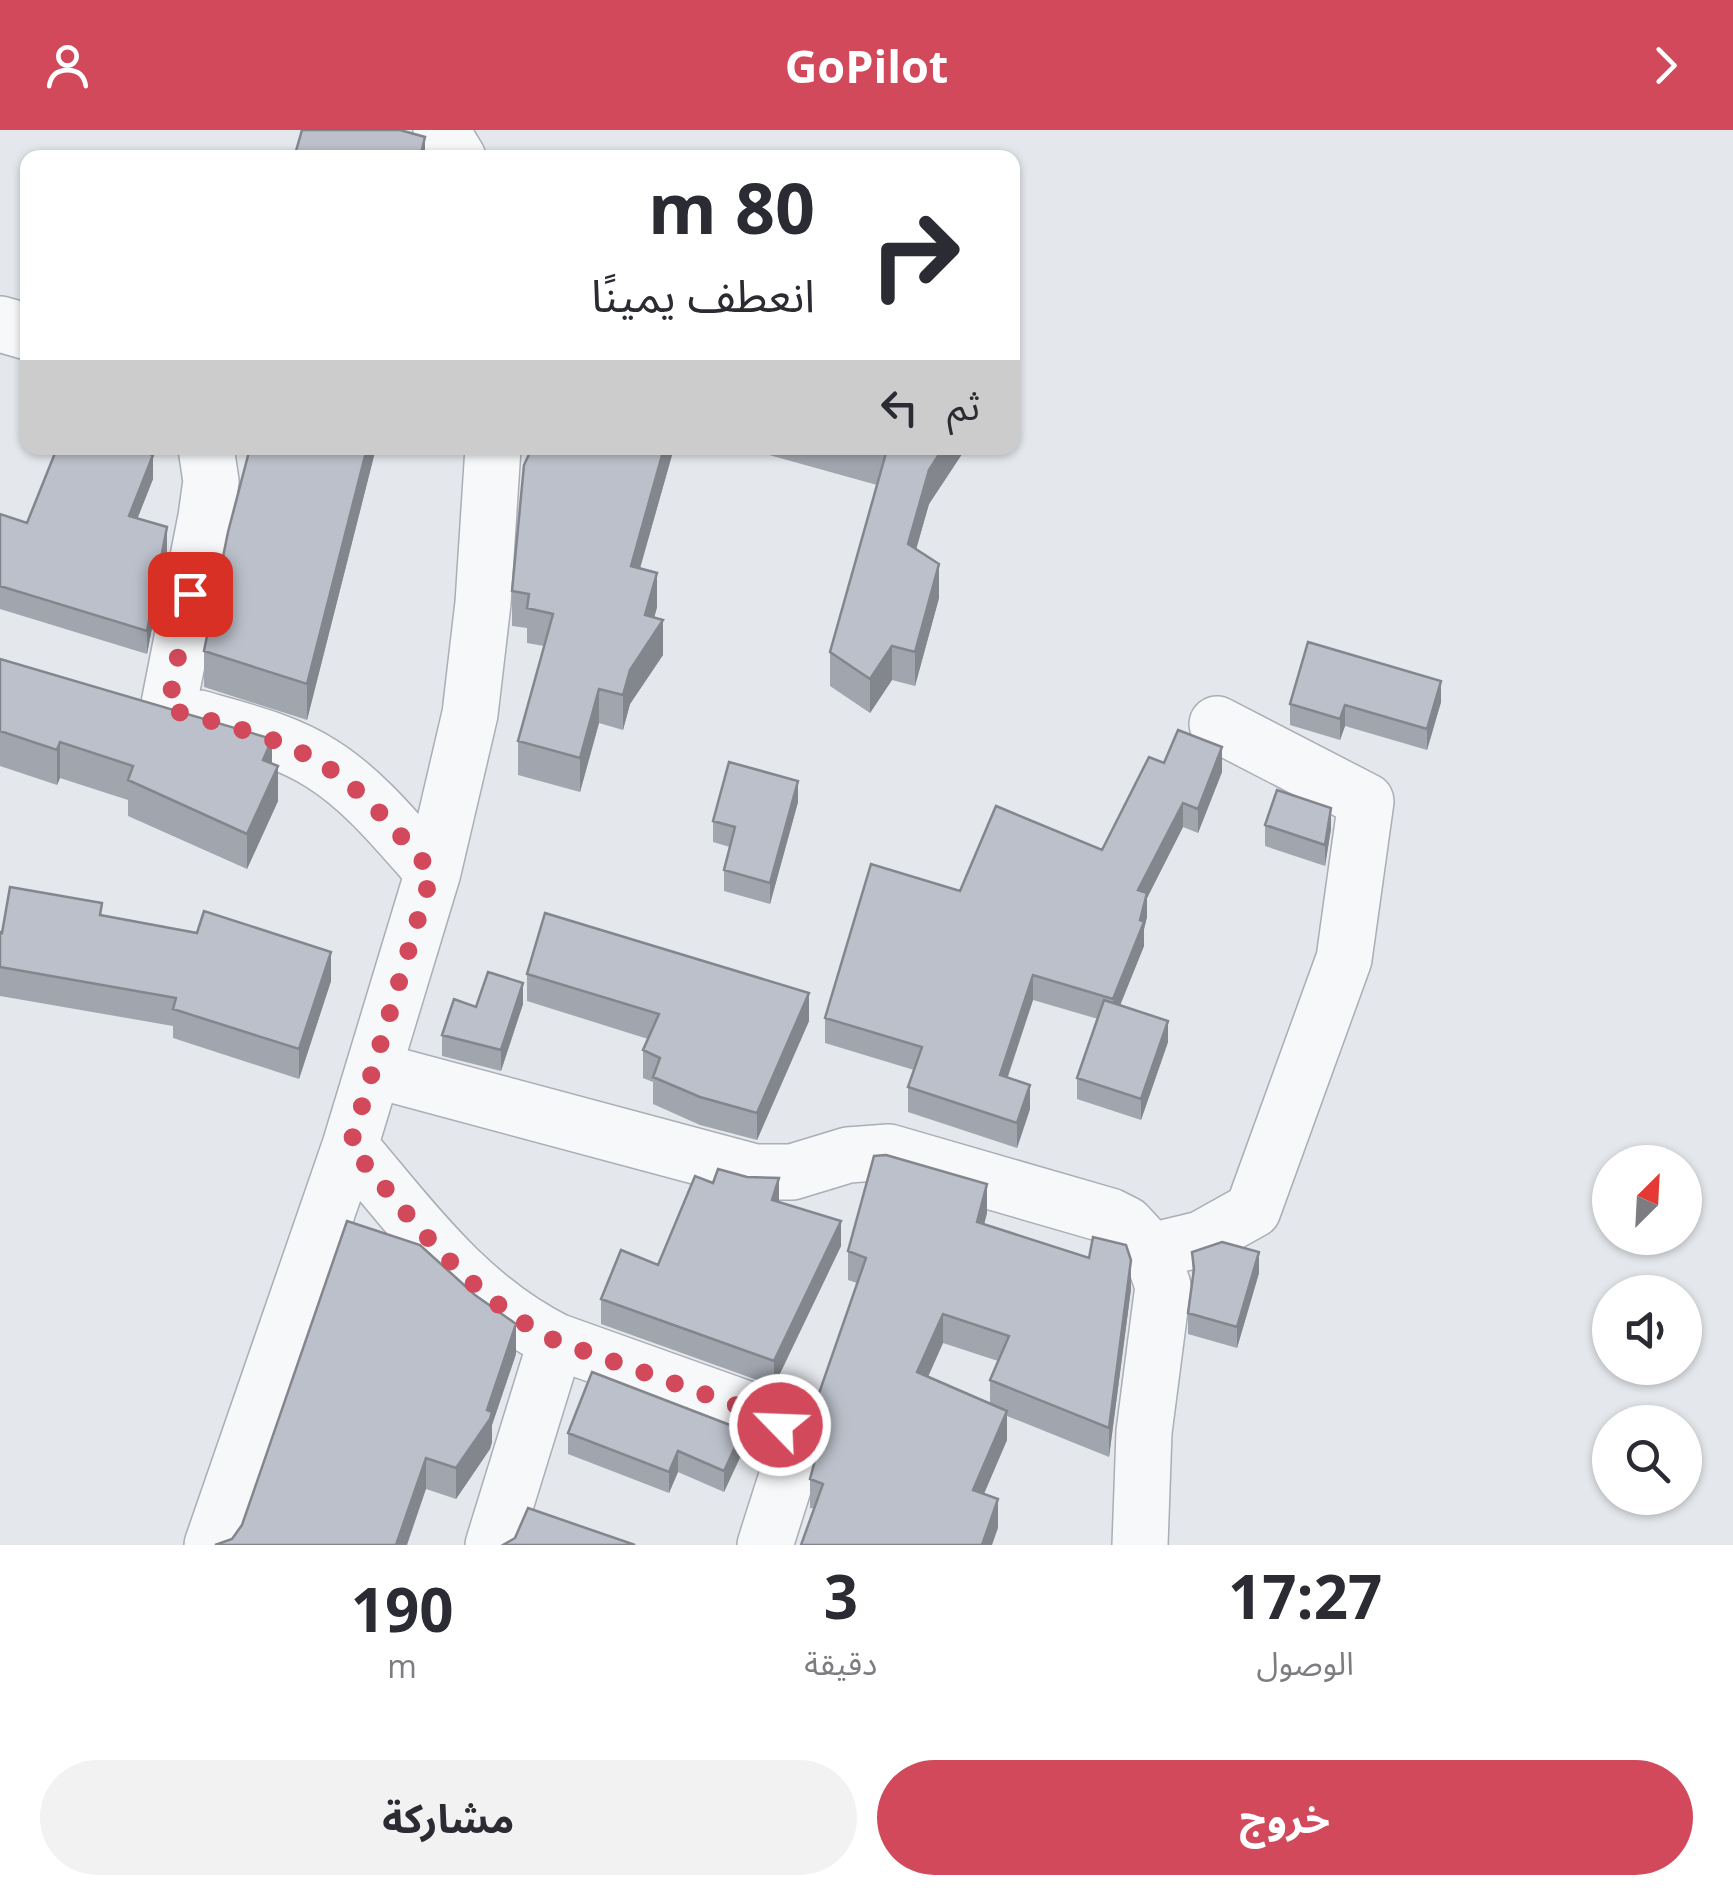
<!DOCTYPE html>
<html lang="ar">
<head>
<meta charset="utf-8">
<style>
  :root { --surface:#fff; --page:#f2f2f3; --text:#2b2b33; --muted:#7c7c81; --accent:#d1495b }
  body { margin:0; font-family:"Open Sans","Noto Sans Arabic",sans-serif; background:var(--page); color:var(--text); direction:rtl; height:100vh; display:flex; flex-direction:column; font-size:38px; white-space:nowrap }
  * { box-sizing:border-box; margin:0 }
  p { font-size:32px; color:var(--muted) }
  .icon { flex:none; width:55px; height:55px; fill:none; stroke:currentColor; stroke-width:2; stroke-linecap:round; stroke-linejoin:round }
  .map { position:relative; height:1415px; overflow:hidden; direction:ltr }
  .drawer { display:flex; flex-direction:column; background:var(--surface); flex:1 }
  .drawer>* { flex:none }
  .guide { position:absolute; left:20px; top:20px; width:1000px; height:305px; border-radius:20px; box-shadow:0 2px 8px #0004; direction:rtl; background:#fff; color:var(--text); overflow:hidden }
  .needle { width:65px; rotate:24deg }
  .buttons { position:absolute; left:1592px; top:1015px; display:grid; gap:20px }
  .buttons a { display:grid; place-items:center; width:110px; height:110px; border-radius:50%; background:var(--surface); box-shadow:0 2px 8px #0004; font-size:50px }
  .pin { position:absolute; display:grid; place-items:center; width:85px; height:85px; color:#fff; margin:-42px; border-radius:20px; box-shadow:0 5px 15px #0006 }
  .me { position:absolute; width:110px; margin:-55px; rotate:294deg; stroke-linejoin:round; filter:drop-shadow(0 0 8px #0008) }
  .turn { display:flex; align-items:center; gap:35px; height:210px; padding:0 40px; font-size:45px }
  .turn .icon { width:130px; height:130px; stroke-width:2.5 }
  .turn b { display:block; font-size:70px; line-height:85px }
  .then { display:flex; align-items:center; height:95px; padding:0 40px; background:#0003; gap:20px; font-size:38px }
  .eta { display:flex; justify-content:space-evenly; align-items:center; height:170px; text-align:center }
  .eta b { font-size:60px; font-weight:700; line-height:70px }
  .action { display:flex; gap:20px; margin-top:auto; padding:20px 40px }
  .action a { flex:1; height:115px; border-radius:60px; background:var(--accent); color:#fff; font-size:40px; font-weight:700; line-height:115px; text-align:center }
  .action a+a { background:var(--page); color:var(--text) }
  header { display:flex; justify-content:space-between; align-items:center; height:130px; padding:0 40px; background:var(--accent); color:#fff; font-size:45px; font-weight:700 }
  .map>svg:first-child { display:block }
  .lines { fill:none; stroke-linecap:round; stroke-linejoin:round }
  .minor-casing { stroke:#a9aeb7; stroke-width:58 }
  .minor { stroke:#f7f8fa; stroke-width:55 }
  .wall { fill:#a1a5ae; fill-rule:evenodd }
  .shaded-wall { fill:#83868d }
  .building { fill:#bbc0ca; stroke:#83868d; stroke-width:2.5 }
  .route { stroke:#d1495b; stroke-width:18; stroke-dasharray:0 32.4 }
</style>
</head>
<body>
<header><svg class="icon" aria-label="forward" viewBox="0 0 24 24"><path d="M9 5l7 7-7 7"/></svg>GoPilot<svg class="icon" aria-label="person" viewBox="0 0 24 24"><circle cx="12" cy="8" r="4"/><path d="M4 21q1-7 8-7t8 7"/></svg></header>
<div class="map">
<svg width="1733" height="1415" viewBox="0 0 1733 1415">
  <rect width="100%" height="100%" fill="#e4e7ec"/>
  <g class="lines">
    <g class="minor-casing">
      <path id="minor" d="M 441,0 L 458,28
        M 0,194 L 28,202
        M 168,579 L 206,387 L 211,351 L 206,318
        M 199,588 C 240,600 285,610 322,634 C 365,661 399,704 433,742
        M 375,940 L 755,1042 L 792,1042 L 848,1025 L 889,1022 L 1110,1086 L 1126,1094 L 1151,1121 L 1163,1156 L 1144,1302 L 1140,1415
        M 350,1016 C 412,1089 468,1167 556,1211 L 769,1287 C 785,1299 792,1311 792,1330 L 765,1415
        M 1151,1121 L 1201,1109 L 1253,1080 L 1344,829 L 1366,671 L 1217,594
        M 212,1415 L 350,1016 L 433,742 L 470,584 L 483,473 L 493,318
        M 493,1415 L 556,1211"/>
    </g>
    <use href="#minor" class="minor"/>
  </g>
  <path class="wall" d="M 250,318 L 376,318 L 307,590 L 204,557 L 204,521 Z
    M 674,318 L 640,438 L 657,477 L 654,488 L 663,525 L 630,574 L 623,600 L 599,593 L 580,662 L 518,645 L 518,611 L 544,516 L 527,513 L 527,498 L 512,496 L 512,461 Z
    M 744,318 L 966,318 L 929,374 L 916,419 L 939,468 L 915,556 L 892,550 L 870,583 L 830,556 L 830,522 L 877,355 Z
    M 153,349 L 137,389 L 167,421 L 147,524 L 0,479 L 0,384 L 27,393 Z
    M 0,529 L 272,634 L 278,671 L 247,739 L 128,686 L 128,670 L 60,648 L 57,655 L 0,636 Z
    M 1441,572 L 1427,620 L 1345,596 L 1340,610 L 1290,595 L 1290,574 Z
    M 1164,633 L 1222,642 L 1198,703 L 1183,697 L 1147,768 L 1147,787 L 1144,799 L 1144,816 L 1120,875 L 1168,912 L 1141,990 L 1077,969 L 1077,948 L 1098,889 L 1033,870 L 1008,947 L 1030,979 L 1017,1018 L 908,982 L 908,957 L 914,940 L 825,913 L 825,888 L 960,761 L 1102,720 Z
    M 798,672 L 770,774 L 724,761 L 724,740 L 730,717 L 713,712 L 713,691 Z
    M 1265,695 L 1331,699 L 1325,736 L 1265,716 Z
    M 102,785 L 331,851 L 299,949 L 173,908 L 173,896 L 0,866 L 0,802 Z
    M 527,844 L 809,891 L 757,1010 L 700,995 L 653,974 L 653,952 L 643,948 L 643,920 L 648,909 L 527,871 Z
    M 523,874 L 501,941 L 442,926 L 442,905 L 476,877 Z
    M 713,1053 L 779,1072 L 841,1116 L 774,1256 L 601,1194 L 601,1169 L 658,1135 Z
    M 987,1083 L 984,1094 L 1131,1159 L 1109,1327 L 1007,1286 L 1007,1310 L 984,1364 L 998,1398 L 810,1378 L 810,1349 L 820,1312 L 817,1298 L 817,1269 L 857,1153 L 848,1150 L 848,1121 ZM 943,1213 L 998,1231 L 990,1250 L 990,1273 L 928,1247 Z
    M 1192,1122 L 1259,1143 L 1237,1218 L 1188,1204 L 1188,1183 L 1193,1150 Z
    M 516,1224 L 492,1295 L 492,1312 L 490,1319 L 456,1369 L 426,1359 L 232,1409 Z
    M 568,1303 L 743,1321 L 724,1362 L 678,1342 L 669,1363 L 568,1324 Z"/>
  <path class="shaded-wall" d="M 425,7 L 425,28 L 420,28 Z
    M 367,318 L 376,318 L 307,590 L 307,554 Z
    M 664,318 L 674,318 L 631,470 L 631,436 Z
    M 943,318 L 966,318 L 929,374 L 908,448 L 908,414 L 929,340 Z
    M 153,325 L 153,349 L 129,410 L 129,386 Z
    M 167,397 L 167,421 L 147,524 L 147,501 Z
    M 939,434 L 939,468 L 915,556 L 915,522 Z
    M 657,443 L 657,477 L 647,515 L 663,490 L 663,525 L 630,574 L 623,600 L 623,565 Z
    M 892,516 L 892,550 L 870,583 L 870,549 Z
    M 1441,551 L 1441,572 L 1427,620 L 1427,599 Z
    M 599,559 L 599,593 L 580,662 L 580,628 Z
    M 1345,575 L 1345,596 L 1340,610 L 1340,589 Z
    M 272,609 L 272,644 L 263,630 Z
    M 60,612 L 60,648 L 57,655 L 57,620 Z
    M 1222,617 L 1222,642 L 1198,703 L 1198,679 Z
    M 278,636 L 278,671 L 247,739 L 247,704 Z
    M 798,651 L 798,672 L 770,774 L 770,753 Z
    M 1183,673 L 1183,697 L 1147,768 L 1147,787 L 1144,799 L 1144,816 L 1113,893 L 1113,869 L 1138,760 Z
    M 1331,678 L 1331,699 L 1325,736 L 1325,715 Z
    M 331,822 L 331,851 L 299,949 L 299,919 Z
    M 1033,845 L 1033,870 L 1000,969 L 1000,945 Z
    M 523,853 L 523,874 L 501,941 L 501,920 Z
    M 809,863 L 809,891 L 757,1010 L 757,983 Z
    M 1168,891 L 1168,912 L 1141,990 L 1141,969 Z
    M 1030,955 L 1030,979 L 1017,1018 L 1017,993 Z
    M 779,1048 L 779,1073 L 772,1070 Z
    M 987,1054 L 987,1083 L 977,1121 L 977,1092 Z
    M 841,1091 L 841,1116 L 774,1256 L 774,1231 Z
    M 1259,1122 L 1259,1143 L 1237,1218 L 1237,1197 Z
    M 1131,1130 L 1131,1159 L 1109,1327 L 1109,1298 Z
    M 943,1184 L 943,1213 L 917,1271 L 917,1242 Z
    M 516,1194 L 516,1224 L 492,1295 L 492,1312 L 490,1319 L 456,1369 L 456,1338 L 487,1280 Z
    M 1007,1281 L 1007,1310 L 973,1389 L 973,1360 Z
    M 743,1300 L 743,1321 L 724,1362 L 724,1341 Z
    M 678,1321 L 678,1342 L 669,1363 L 669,1342 Z
    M 426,1328 L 426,1359 L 407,1415 L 396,1415 Z
    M 998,1369 L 998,1398 L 992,1415 L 982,1415 Z"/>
  <path class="building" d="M 302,0 L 400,0 L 425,7 L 420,28 L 294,28 Z
    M 57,318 L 133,318 L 153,325 L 129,386 L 167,397 L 147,501 L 0,456 L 0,384 L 27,393 Z
    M 250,318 L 367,318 L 307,554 L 204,521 L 228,402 Z
    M 532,318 L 664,318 L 631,436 L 657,443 L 645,485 L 663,490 L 630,540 L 623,565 L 599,559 L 580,628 L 518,611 L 553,484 L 527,478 L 529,464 L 512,461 L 524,335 Z
    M 867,318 L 943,318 L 929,340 L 908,414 L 939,434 L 915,522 L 892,516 L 870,549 L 830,522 L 886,323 Z
    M 1308,512 L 1441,551 L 1427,599 L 1345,575 L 1340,589 L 1290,574 Z
    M 0,529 L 272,609 L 263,630 L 278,636 L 247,704 L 128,650 L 133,636 L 60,612 L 57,620 L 0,601 Z
    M 1178,600 L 1222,617 L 1198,679 L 1183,673 L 1138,760 L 1147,763 L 1140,790 L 1144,792 L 1113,869 L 1033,845 L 1000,945 L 1030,955 L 1017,993 L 908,957 L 922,917 L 825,888 L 871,734 L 960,761 L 996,676 L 1102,720 L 1149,627 L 1164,633 Z
    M 729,632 L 798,651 L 770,753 L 724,740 L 735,697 L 713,691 Z
    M 1277,660 L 1331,678 L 1325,715 L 1265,695 Z
    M 10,757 L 102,773 L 100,785 L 197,803 L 204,781 L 331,822 L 299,919 L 173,879 L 176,868 L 0,837 L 0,802 L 2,803 Z
    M 545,783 L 809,863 L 757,983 L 700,967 L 653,947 L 660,928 L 643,920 L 659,884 L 527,844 Z
    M 488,842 L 523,853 L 501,920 L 442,905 L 454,869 L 476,877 Z
    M 1104,870 L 1168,891 L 1141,969 L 1077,948 Z
    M 886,1025 L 987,1054 L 977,1092 L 1089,1128 L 1093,1107 L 1126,1115 L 1131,1130 L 1109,1298 L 990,1250 L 1009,1206 L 943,1184 L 917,1242 L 1007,1281 L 973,1360 L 998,1369 L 982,1415 L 801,1415 L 823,1354 L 810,1349 L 823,1300 L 817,1269 L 866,1128 L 848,1121 L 874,1026 Z
    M 718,1039 L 747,1047 L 779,1048 L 772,1070 L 841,1091 L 774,1231 L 601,1169 L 621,1120 L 658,1135 L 695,1046 L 713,1053 Z
    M 347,1091 L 420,1115 L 475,1165 L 516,1194 L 487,1280 L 492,1282 L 490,1289 L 456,1338 L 426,1328 L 396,1415 L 215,1415 L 232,1409 L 242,1395 Z
    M 1222,1112 L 1259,1122 L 1237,1197 L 1188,1183 L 1194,1139 L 1192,1122 Z
    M 592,1242 L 743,1300 L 724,1341 L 678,1321 L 669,1342 L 568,1303 Z
    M 528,1378 L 635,1415 L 503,1415 L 515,1408 Z"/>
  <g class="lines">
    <path class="route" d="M 190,464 L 168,579 C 219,594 276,605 322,634 C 365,661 399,704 432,742 L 350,1016 C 412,1089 468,1167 556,1211 L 769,1287 L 780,1295"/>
  </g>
</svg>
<div class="buttons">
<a><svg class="needle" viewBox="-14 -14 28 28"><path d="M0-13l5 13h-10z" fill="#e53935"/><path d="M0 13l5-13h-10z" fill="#7c7c81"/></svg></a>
<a><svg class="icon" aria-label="sound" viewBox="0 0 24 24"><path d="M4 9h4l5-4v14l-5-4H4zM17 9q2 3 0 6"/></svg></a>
<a><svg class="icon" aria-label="search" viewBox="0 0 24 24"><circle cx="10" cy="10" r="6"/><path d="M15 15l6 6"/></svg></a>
</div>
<div class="pin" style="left:190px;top:464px;background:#d93025"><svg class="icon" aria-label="arrive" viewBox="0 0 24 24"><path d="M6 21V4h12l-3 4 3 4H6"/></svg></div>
<svg class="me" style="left:780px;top:1295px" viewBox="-20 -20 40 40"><circle r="17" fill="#d1495b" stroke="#fff" stroke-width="3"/><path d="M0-11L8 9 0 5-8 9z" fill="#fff"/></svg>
<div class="guide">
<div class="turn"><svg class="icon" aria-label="right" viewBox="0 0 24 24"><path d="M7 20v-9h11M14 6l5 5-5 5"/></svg><div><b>80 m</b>انعطف يمينًا</div></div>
<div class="then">ثم<svg class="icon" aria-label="left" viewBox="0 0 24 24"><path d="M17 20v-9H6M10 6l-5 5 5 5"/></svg></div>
</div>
</div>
<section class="drawer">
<div class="eta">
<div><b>17:27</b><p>الوصول</p></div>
<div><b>3</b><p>دقيقة</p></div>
<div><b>190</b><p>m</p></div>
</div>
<div class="action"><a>خروج</a><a>مشاركة</a></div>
</section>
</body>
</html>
